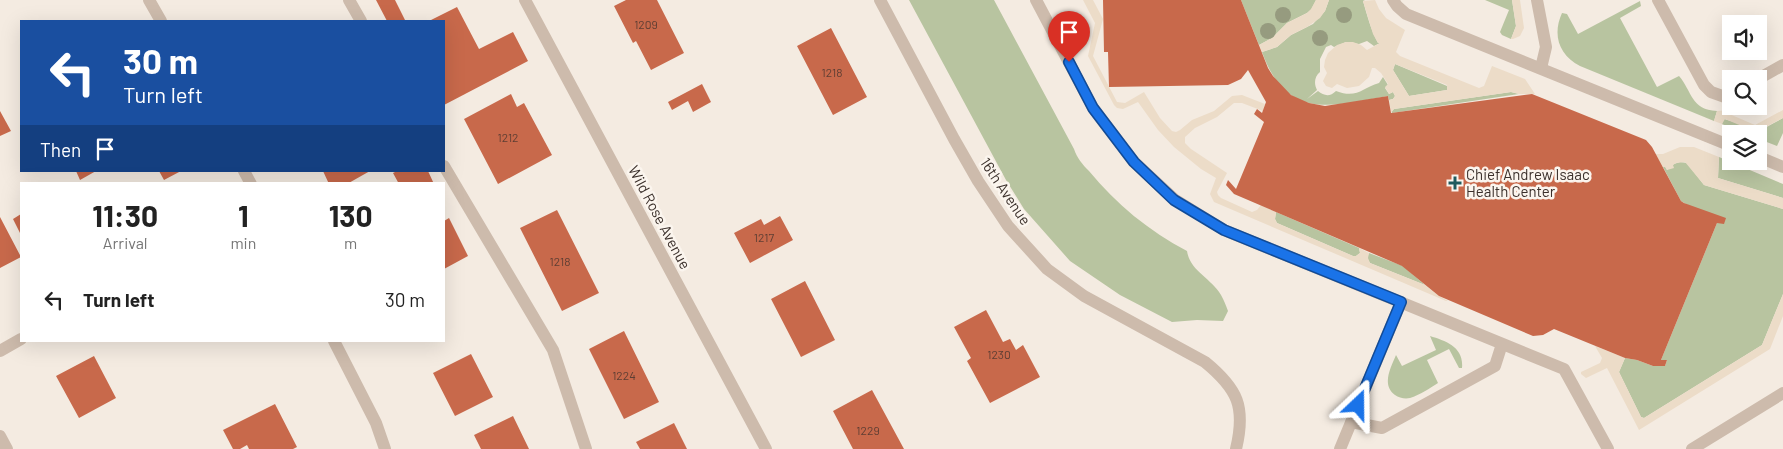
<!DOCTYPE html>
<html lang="en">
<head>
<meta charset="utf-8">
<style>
  :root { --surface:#fff; --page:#f2f2f2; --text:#222; --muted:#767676 }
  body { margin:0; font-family:Barlow,sans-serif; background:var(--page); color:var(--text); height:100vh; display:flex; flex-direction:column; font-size:19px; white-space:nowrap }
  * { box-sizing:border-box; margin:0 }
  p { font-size:16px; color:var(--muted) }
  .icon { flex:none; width:28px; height:28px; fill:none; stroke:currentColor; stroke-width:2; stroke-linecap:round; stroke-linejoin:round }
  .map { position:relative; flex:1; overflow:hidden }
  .sheet { position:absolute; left:20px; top:182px; width:425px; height:160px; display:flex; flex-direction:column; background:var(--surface); border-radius:0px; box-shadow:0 5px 20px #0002 }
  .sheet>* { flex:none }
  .hud { position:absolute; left:20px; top:20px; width:425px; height:152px; border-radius:0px; box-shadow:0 5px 20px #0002; background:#1a4fa0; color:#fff; overflow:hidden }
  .controls { position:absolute; left:1722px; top:15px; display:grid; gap:10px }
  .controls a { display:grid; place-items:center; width:45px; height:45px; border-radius:0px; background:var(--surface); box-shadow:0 5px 20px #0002; font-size:25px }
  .pin { position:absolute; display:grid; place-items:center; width:42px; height:42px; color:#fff; margin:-51px -21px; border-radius:50% 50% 50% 0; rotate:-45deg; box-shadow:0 0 5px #0007 }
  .pin .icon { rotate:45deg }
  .me { position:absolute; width:55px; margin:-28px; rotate:23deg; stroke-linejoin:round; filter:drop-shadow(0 0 4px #0008) }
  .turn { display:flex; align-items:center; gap:18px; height:105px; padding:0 20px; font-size:22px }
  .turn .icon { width:65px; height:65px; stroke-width:2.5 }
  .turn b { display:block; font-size:35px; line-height:42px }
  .then { display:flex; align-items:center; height:48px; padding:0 20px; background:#0003; gap:10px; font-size:19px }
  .eta { display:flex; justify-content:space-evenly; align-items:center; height:85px; text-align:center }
  .eta b { font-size:30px; font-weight:700; line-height:35px }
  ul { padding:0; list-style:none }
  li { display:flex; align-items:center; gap:15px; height:65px; padding:0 20px }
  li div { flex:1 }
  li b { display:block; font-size:19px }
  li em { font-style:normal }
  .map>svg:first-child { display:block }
  .green { fill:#b8c4a0 }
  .plaza { fill:#ecdcc8; fill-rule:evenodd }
  .building { fill:#c8694b }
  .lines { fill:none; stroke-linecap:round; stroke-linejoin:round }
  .minor { stroke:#cdbbac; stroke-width:12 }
  .tree { fill:#969b7f }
  .route-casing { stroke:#114b97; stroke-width:12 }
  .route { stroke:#1a73e8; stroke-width:9 }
  .poi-dot { fill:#1f5a5e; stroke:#fbf5ee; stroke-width:2 }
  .labels { text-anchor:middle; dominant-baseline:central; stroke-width:5; stroke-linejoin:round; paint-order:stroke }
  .number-label { font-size:12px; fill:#5e3e33 }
  .poi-label { font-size:15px; fill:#3b302b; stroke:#fbf5ee; text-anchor:start }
  .street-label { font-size:15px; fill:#3b302b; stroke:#fbf5ee }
</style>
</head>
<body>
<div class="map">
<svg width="1783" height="449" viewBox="0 0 1783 449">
  <rect width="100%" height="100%" fill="#f4ebe1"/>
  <path class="green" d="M 909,0 L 994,0 L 1074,149 C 1077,158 1082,164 1089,171 C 1116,204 1149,231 1187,251 C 1190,271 1211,278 1221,295 C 1224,300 1226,306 1228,311 L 1223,321 L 1197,320 L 1172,322 L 1120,295 L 1070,261 L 1024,209 L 1006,180 Z
    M 1241,0 L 1316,0 L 1311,10 L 1307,13 L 1287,23 L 1272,38 L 1259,45 Z
    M 1329,0 L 1365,0 L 1363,1 C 1367,15 1371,30 1378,43 L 1380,43 L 1374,46 L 1367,41 L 1359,44 L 1346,42 L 1334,47 L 1331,45 L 1326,47 L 1320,59 L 1320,72 C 1314,77 1314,84 1317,90 L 1307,99 L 1318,91 C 1324,96 1330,97 1336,91 C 1357,99 1362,88 1379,83 L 1383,77 L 1388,85 L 1385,88 L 1389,94 L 1393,92 L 1395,96 L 1393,99 L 1389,100 L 1388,96 C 1331,106 1287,121 1262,52 L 1277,47 L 1291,35 L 1313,24 L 1325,11 Z
    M 1485,0 L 1512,0 L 1516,26 L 1511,39 L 1502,35 L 1500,32 L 1509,10 Z
    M 1640,1 L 1641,6 L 1620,18 L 1657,87 L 1679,76 C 1692,91 1691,110 1717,111 L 1714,121 L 1580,66 C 1559,55 1552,35 1562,13 L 1567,14 L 1578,34 Z
    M 1395,64 L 1447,86 L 1447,90 L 1409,96 L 1393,70 Z
    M 1511,92 L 1519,94 L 1392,113 L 1392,111 L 1394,109 Z
    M 1783,118 L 1783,133 L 1777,146 L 1759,139 L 1759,134 L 1745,134 L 1722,124 L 1724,119 L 1761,130 Z
    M 1719,157 L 1783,184 L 1783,198 L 1718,178 Z
    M 1680,162 L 1687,163 L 1704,185 L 1783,209 L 1783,294 L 1762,345 L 1644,418 L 1641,417 L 1619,372 L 1625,358 L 1637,360 L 1653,366 L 1665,366 L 1667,360 L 1661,360 L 1717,223 L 1681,201 L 1663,167 L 1665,166 L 1667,170 L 1674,164 Z
    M 1276,212 L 1359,248 L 1360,253 L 1356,256 L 1353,256 L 1277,223 L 1275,219 Z
    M 1369,253 L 1403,266 L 1425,285 L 1370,263 L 1367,258 Z
    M 1430,336 C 1446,341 1464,347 1462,368 L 1459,368 L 1449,349 L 1427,360 L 1438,383 C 1430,388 1420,395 1410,398 C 1405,399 1399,398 1395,395 C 1381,385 1391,367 1396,355 L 1402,366 L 1436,350 Z"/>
  <path class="plaza" d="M 1083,0 L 1093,0 L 1103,19 L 1093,56 L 1117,102 L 1125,103 L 1144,92 L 1160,118 L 1172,131 L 1176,132 L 1180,130 L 1192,120 L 1214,111 L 1232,96 L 1242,95 L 1265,104 L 1263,111 L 1242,103 L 1234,103 L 1217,117 L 1195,128 L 1185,137 L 1185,143 L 1191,149 L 1227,173 L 1217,192 L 1218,195 L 1221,198 L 1252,212 L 1257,210 L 1261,205 L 1276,212 L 1275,219 L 1277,223 L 1353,256 L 1356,256 L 1360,253 L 1359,248 L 1369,253 L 1368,258 L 1370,263 L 1425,285 L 1439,296 L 1448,301 L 1446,301 L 1214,202 L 1210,194 L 1216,178 L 1201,169 L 1174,147 L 1158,130 L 1138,102 L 1123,109 L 1117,108 L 1114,105 L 1088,56 L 1095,23 Z
    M 1316,0 L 1329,0 L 1325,11 L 1320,18 L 1307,27 L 1291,35 L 1277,47 L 1262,52 L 1259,45 L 1272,38 L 1287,23 L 1307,13 L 1311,9 Z
    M 1375,0 L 1379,9 L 1386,18 L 1405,30 L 1396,52 L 1400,56 L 1479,88 L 1484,86 L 1492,66 L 1525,79 L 1535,94 L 1519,94 L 1511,92 L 1394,109 L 1391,113 L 1389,100 L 1393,99 L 1395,96 L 1393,92 L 1389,94 L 1385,87 L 1388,84 L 1381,73 L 1375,68 L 1372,68 L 1369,77 L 1359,86 L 1347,88 L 1337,84 L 1332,88 L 1326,86 L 1323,81 L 1327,73 L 1324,67 L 1325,60 L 1328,53 L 1337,45 L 1346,42 L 1353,42 L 1361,45 L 1367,50 L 1380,43 L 1378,43 L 1373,34 L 1363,1 ZM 1395,64 L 1447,85 L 1447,90 L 1409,96 L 1393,70 Z
    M 1512,0 L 1520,0 L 1524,28 L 1520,36 L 1513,39 L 1511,39 L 1516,26 Z
    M 1728,110 L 1727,113 L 1755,125 L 1783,110 L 1783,118 L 1756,132 L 1725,119 L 1722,124 L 1714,121 L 1717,111 Z
    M 1680,147 L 1694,147 L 1719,157 L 1718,178 L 1783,198 L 1783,209 L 1704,185 L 1685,162 L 1676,163 L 1673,165 L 1674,168 L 1667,170 L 1665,167 L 1663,167 L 1655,154 L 1663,154 Z
    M 1783,294 L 1783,316 L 1770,349 L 1639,430 L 1607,368 L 1586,378 L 1581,374 L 1581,372 L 1600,363 L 1602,358 L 1595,346 L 1625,358 L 1619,372 L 1641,417 L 1644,418 L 1762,345 Z"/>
  <path class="building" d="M 376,0 L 395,0 L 405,20 L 403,21 L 387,21 Z
    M 626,0 L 657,0 L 684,53 L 651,70 L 636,41 L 633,43 L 614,6 Z
    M 1103,0 L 1241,0 L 1268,68 L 1273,76 L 1291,95 L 1309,103 L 1325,106 L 1388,96 L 1391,113 L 1532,94 L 1646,140 L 1652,147 L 1681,201 L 1684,203 L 1726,218 L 1724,224 L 1717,223 L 1661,360 L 1667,360 L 1665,366 L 1653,366 L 1637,360 L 1625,358 L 1554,329 L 1543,335 L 1533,336 L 1439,296 L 1402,266 L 1234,194 L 1226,185 L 1228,180 L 1236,189 L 1264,122 L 1254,114 L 1257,109 L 1262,113 L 1266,102 L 1248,70 L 1241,79 L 1228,85 L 1109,87 L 1108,52 L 1104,52 Z
    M 457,7 L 479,49 L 513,32 L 528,61 L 444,105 L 444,21 L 429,21 Z
    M 831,28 L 867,97 L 833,115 L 797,46 Z
    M 702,84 L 711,102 L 693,112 L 688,101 L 672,110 L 668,102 Z
    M 511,94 L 517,107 L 524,103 L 552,155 L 498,184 L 464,119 Z
    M 0,111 L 11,131 L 0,136 Z
    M 76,171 L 96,171 L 80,180 Z
    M 159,171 L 181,171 L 164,180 Z
    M 323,171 L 370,171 L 347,184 L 329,184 Z
    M 397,171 L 428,171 L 434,184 L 399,184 L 393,173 Z
    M 557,210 L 599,293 L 562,311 L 520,228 Z
    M 21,214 L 21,235 L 13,219 Z
    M 780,216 L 793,240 L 750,263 L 734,233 L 761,219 L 764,225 Z
    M 0,217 L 21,257 L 0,268 Z
    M 449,218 L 468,256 L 444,269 L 444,221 Z
    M 805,281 L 835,340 L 801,357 L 771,299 Z
    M 986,310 L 1003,342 L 1010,339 L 1016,350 L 1023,345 L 1040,377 L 990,403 L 967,361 L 971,358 L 954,327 Z
    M 624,331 L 659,402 L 624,419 L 589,349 Z
    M 471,354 L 493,397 L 455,416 L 433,373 Z
    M 94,356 L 116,398 L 79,418 L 56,376 Z
    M 872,390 L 904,449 L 853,449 L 833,411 Z
    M 275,404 L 297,447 L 293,449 L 249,449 L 247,445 L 240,449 L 233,449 L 223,430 Z
    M 513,416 L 529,449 L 481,449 L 474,435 Z
    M 674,423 L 687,449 L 640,449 L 636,442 Z"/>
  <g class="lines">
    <path class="minor" d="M 149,0 L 161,21
      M 349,0 L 361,21
      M 525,0 L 766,449
      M 880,0 L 954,139 L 978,181 L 1008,226 L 1047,269 L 1084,296 L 1205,362 C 1238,389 1246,407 1236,449
      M 1036,0 L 1093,108 L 1134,162 L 1174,199 L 1224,230 L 1564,369 L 1608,449
      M 1393,0 L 1397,6 L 1406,14 L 1731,146
      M 1537,0 L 1546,47 L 1541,68
      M 1658,0 L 1704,85 L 1711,92 L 1725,97 L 1731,93
      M 1758,79 L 1783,65
      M 1759,157 L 1783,167
      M 444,166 L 553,350 L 586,449
      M 244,171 L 251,184
      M 334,341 L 376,423 L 385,449
      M 0,351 L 21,339
      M 1351,422 L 1382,428 L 1495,366 L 1502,344
      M 0,436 L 7,449
      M 1340,449 L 1401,302
      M 1692,449 L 1783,393"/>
  </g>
  <g class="tree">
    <circle cx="1283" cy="15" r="8"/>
    <circle cx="1344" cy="15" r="8"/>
    <circle cx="1268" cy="31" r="8"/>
    <circle cx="1320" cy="38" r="8"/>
  </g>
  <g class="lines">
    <g class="route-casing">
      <path id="route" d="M 1069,62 L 1093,108 L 1134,162 L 1174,200 L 1224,230 L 1401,302 L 1358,405"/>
    </g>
    <use href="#route" class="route"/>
  </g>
  <path class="poi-dot" d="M1452.5 175.5h5v5h5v5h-5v5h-5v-5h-5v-5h5z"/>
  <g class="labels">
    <g class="number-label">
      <text x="646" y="24">1209</text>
      <text x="832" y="72">1218</text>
      <text x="508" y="137">1212</text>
      <text x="764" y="237">1217</text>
      <text x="560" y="261">1218</text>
      <text x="999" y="354">1230</text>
      <text x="624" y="375">1224</text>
      <text x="868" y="430">1229</text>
    </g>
    <g class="poi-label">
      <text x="1466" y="174">Chief Andrew Isaac<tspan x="1466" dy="17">Health Center</tspan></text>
    </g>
    <g class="street-label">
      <text transform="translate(1006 191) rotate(56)">16th Avenue</text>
      <text transform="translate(660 217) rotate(62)">Wild Rose Avenue</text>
    </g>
  </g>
</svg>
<div class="controls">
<a><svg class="icon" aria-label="sound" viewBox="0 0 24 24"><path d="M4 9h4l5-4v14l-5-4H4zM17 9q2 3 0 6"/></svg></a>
<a><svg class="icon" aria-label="search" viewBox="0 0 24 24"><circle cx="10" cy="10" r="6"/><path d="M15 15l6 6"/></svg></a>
<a><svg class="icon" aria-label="layers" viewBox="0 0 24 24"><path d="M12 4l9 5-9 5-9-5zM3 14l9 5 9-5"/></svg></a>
</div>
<div class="pin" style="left:1069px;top:62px;background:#d93025"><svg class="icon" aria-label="arrive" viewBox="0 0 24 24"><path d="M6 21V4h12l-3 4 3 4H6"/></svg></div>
<svg class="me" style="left:1358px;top:405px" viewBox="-20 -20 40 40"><path d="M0-17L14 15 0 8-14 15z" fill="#1a73e8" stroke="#fff" stroke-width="4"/></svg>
<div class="hud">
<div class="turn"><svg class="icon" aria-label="left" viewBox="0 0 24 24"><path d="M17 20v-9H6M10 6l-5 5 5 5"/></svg><div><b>30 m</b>Turn left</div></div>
<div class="then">Then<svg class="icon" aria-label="arrive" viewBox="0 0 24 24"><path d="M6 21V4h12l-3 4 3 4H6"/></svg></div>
</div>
<section class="sheet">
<div class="eta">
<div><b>11:30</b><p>Arrival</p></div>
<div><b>1</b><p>min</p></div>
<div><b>130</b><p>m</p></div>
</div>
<ul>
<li><svg class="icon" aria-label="left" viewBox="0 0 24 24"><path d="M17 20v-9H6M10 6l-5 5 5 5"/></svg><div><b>Turn left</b></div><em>30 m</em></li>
</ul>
</section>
</div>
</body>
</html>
